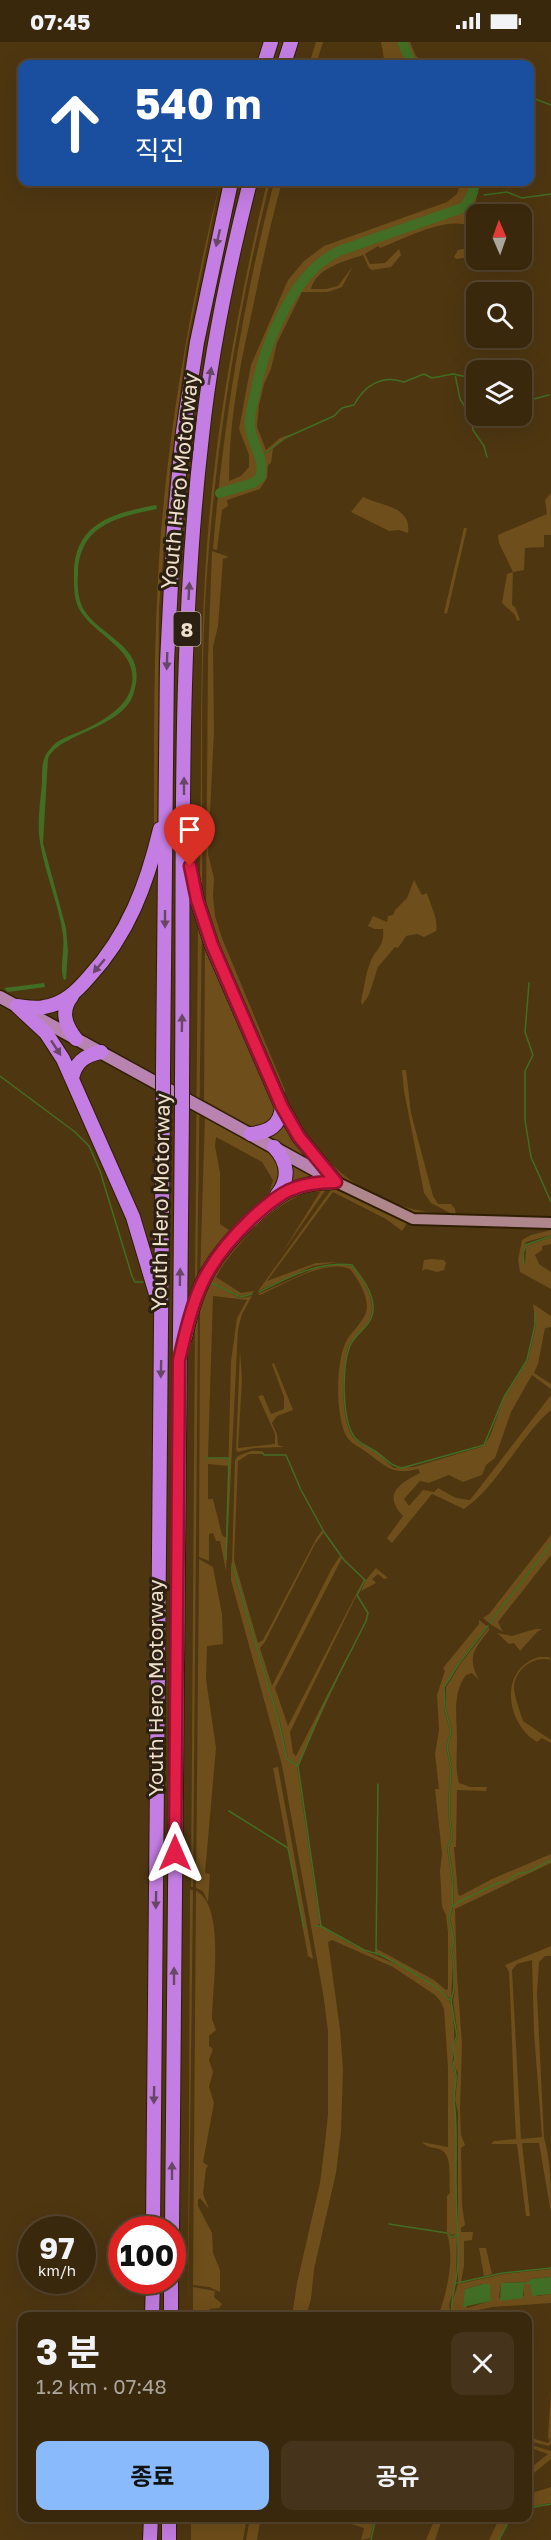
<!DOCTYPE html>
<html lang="ko">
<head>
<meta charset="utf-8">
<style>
  :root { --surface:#3a280d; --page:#45341b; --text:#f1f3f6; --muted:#aba69d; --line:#54442e; --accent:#88bafc }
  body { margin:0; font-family:"Golos Text","Noto Sans KR",sans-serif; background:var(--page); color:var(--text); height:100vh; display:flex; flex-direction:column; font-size:22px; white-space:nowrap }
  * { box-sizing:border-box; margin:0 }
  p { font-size:20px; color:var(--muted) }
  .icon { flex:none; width:33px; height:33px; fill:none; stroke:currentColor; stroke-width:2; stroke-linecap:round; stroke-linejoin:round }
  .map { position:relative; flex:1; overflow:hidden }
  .drawer { position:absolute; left:18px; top:2270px; width:514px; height:210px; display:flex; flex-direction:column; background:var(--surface); border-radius:12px; box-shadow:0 6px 24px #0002,0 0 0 2px var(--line) }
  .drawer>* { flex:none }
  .guide { position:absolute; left:18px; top:18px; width:516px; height:126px; border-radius:12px; box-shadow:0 6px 24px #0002,0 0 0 2px var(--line); background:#1a4fa0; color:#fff; overflow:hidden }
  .needle { width:39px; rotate:358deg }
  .tools { position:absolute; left:466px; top:162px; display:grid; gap:12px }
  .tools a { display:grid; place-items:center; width:66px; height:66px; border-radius:12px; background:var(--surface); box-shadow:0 6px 24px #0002,0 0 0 2px var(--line); font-size:30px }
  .speed { position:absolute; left:18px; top:2174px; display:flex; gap:12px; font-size:30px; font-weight:700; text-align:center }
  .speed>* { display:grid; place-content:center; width:78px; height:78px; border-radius:50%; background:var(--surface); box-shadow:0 6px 24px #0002,0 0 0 2px var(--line); line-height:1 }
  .speed small { font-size:15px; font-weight:400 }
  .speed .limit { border:9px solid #d22; background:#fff; color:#111 }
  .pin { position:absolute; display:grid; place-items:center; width:51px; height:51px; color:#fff; margin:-62px -26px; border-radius:50% 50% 50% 0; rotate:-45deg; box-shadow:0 0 6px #0007 }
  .pin .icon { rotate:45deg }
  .me { position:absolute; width:66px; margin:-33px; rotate:0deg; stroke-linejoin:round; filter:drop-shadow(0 0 4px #0008) }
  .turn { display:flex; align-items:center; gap:21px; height:126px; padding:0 18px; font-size:27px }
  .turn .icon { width:78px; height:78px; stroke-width:2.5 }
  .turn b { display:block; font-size:42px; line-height:51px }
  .round { display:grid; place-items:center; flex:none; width:63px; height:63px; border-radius:12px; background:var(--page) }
  .summary { display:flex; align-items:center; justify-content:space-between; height:102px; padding:0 18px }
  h1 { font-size:36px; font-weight:700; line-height:45px }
  .button { display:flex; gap:12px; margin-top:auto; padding:12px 18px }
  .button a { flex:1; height:69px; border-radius:12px; background:var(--accent); color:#111; font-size:24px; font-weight:700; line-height:69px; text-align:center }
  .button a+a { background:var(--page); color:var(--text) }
  .status { display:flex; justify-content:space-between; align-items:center; height:42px; padding:0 30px; background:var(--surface); direction:ltr }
  .status svg { height:16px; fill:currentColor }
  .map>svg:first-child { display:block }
  .green { fill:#6e4e1a; fill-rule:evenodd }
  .water { fill:#416d24 }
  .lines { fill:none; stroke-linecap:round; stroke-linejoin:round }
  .stream { stroke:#416d24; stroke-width:1.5 }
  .river { stroke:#416d24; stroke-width:10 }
  .secondary-casing { stroke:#301e03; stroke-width:14 }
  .primary-casing { stroke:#301e03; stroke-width:15 }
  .motorway-casing { stroke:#301e03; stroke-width:16 }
  .secondary { stroke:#af868b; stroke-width:10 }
  .primary { stroke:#b883b1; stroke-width:12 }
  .motorway { stroke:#c47ee3; stroke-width:14 }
  .motorway-bridge-casing { stroke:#301e03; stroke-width:16; stroke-linecap:butt }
  .motorway-bridge { stroke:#c47ee3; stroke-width:14 }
  .oneway { fill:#684665 }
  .route-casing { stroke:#92132f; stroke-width:15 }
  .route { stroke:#e11d48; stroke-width:10 }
  .labels { text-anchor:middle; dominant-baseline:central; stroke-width:6; stroke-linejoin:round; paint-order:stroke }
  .shield { fill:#2b2011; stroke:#b4a694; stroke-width:1.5 }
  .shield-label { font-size:20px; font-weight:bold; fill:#eee0cc }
  .street-label { font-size:21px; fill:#eee0cc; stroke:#2b2011 }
</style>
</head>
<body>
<div class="status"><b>07:45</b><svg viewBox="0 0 49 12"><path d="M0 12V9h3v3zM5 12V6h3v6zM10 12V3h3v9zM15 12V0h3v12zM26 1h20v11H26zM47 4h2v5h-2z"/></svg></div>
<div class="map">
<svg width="551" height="2498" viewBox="0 0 551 2498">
  <rect width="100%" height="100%" fill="#4e3611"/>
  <path class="green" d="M 316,0 L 323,0 L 316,22 L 309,22 Z
    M 381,0 L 401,0 L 411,22 L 385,22 Z
    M 403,0 L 410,0 L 416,14 L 427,22 L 414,22 Z
    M 220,140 L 186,307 L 170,429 L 159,566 L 157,793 L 154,807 C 154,701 153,595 161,489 C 171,371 192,254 220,140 Z
    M 267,140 L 270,140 C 240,260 219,382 209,506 C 199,619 203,736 202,850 L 200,831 C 202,722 199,612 207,503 C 216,380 239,259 267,140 Z
    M 274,140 L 282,140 C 269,186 260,232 250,279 C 238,332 229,384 229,439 L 241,434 L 249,425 L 249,413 L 239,387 L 251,323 L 288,238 L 304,219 L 324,204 L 447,160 L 457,152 L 461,140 L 474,140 L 472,149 L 464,164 L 339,208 C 294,229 274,284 260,328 C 255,345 248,365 249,382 C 249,402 265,415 260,435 L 253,440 L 220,452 L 259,440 L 264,425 L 263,414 L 273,407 L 271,421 L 268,423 L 267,436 L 260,447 L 227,458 L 228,464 L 222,468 L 217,508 L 213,507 C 223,383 243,260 274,140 Z
    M 476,140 L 480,140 L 470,185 C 450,172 401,198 380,206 L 378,204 L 365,212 L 370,222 L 385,221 L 399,207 L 401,213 L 391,225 L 372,228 L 369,226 L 363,213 C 345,219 316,226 311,247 L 326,247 L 338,244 L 353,224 L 342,245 L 328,250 L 302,250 L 277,301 L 271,327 L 264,342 L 259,363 L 257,385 L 266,408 L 280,396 L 292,392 L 262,413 C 258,403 251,392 251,382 C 251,332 290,240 333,214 L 463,167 L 468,164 L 474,151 L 476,151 L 474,149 Z
    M 467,206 L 476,206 L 477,218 L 483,218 L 471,218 L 470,215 L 456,217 L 454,215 L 458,208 Z
    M 551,451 L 551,493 L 544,493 L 544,505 L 525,506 L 524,528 L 513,530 L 512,563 L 515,565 L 520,578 L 517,579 L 515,573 L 502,561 L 507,532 L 513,530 L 499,501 L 498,493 L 547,472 L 545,458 Z
    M 363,455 C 381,464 412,464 408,491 L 399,488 L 389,489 L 351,470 Z
    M 464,486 L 467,486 L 447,572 L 444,571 Z
    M 212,509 L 229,515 L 223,517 L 218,584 L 213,605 L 214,689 L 208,812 L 214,836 L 213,854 L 215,874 L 222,896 L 285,1048 L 284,1052 C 314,1121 372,1169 449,1172 L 451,1175 L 420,1176 L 345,1141 L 300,1089 L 233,944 L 206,866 L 208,617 Z
    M 414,838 L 422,853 L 427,851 C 430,862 439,878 436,889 L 424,895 L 417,892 L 406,894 L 398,906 L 395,905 L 378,925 L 369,953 L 362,963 L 361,959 C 364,947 365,934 370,921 C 375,907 385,905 383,887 L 375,887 L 368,884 L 373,874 L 387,880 L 388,874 L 393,873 L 395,868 L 407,856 Z
    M 198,876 L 202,880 L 197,1247 L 195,1246 Z
    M 205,889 L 280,1070 L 258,1088 L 204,1058 Z
    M 402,1028 L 406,1028 L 411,1071 L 433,1154 L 438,1162 L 451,1162 L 455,1167 L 456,1174 L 431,1161 L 424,1151 L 404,1049 Z
    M 205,1072 L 277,1112 L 284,1138 L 200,1236 ZM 216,1095 L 262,1120 L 273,1138 L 267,1158 C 251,1162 242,1181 230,1189 L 220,1182 L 220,1131 L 215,1104 Z
    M 287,1080 L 317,1122 L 269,1094 Z
    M 289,1121 L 322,1139 L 290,1142 Z
    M 337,1145 L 401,1176 L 464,1183 L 421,1184 L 407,1181 L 402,1189 L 386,1177 L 333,1150 L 267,1239 L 316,1221 L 339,1220 L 313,1224 L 258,1249 L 331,1148 Z
    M 327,1146 L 282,1211 L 320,1150 C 287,1145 230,1208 216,1235 L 241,1251 L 254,1249 L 253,1251 L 241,1254 L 212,1241 L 240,1256 L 252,1254 L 242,1272 L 238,1287 L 226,1529 L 220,1499 L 216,1499 L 213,1491 L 209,1492 L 209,1519 L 199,1515 L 200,1265 L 208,1241 L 228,1210 L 278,1161 L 300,1149 ZM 213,1254 L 247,1258 L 237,1276 L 231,1319 L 226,1517 L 226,1496 L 222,1493 L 213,1457 L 208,1457 L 208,1422 L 228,1424 L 228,1417 L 205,1416 L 208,1415 Z
    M 551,1188 L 551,1193 L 526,1200 L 522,1212 L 525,1224 L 526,1204 L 551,1195 L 551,1202 L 542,1204 L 542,1208 L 535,1213 L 539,1222 L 551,1230 L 551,1247 L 520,1230 L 518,1218 L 522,1198 L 531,1193 Z
    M 432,1217 L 444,1218 L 446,1221 L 444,1228 L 437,1230 L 426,1227 L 422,1229 L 424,1218 Z
    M 339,1222 L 352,1224 C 366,1241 381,1265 365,1285 C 359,1292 351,1298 348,1306 C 342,1324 340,1382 354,1396 C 359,1402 367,1404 373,1408 C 381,1413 387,1421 394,1426 L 414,1425 L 484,1404 L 490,1394 L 504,1356 L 528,1318 L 536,1283 L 533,1262 L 551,1274 L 551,1285 L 545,1286 L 538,1322 L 534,1331 L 551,1342 L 551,1347 L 532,1333 L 511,1370 L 495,1416 L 486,1423 L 482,1433 L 463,1440 L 449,1433 L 429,1441 L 420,1439 L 404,1457 L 409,1464 L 423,1448 L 434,1450 L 438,1446 L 456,1456 L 470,1458 L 551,1353 L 551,1368 C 518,1397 498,1444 464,1467 L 432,1452 L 392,1501 L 387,1496 L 403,1474 C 382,1452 400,1441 420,1431 L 418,1427 C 393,1433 388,1426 369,1412 C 362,1406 352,1403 347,1395 C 335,1376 335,1315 348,1296 C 354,1287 367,1276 367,1265 C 367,1252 358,1237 350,1227 C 326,1216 283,1243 260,1253 L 258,1252 L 314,1227 Z
    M 198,1274 L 193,1845 L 191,1845 L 195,1280 Z
    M 240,1307 L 242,1339 L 238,1406 L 275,1402 L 275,1392 L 258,1354 L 263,1353 L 271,1372 L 284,1367 L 284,1355 L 272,1322 L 274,1321 L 293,1368 L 277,1374 L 272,1381 L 277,1392 L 278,1403 L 284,1405 L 254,1406 L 238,1410 L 236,1408 Z
    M 251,1409 L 261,1409 L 263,1412 L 249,1412 L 238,1419 L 234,1518 L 258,1601 L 263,1598 L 316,1497 L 323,1487 L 324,1490 L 315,1502 L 265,1600 L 260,1606 L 272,1644 L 332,1526 L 340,1514 L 342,1516 L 275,1646 L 288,1684 L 363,1539 L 363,1535 L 364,1538 L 290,1690 L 293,1711 L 296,1714 L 351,1607 L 298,1723 L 288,1717 L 279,1676 L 232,1521 L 235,1418 L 238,1414 Z
    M 551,1493 L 551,1501 L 489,1581 L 483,1576 L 489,1572 Z
    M 551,1503 L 551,1513 L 498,1580 L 503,1590 L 490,1582 Z
    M 199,1517 L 213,1525 L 222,1572 L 223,1602 L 207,1604 L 206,1637 L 216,1706 L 205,1831 L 210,1832 L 208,1860 L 203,1849 L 196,1846 Z
    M 231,1522 L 278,1676 L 287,1718 L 297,1724 L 320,1882 L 314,1885 L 321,1884 C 336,1893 350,1902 365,1909 C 392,1921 429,1933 448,1957 C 456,1966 455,2012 452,2023 C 460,2036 452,2055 456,2071 L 457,2192 L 452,2193 L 447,2190 L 447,2154 L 450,2151 C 448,2138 454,2112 439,2107 C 432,2105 427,2106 422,2100 L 448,2105 L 448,2026 L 444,1967 L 441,1960 L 435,1953 L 393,1925 L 332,1898 L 328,1900 L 340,1987 L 343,2027 L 341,2090 L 336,2131 L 314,2227 L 311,2257 L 306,2274 L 292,2274 L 297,2241 L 320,2141 L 325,2101 L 328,2072 L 328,1989 L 323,1951 L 282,1723 L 231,1538 Z
    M 376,1526 L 388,1536 L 384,1537 L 378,1532 L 372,1537 L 376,1541 L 361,1549 L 366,1538 Z
    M 479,1578 L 487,1584 L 459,1620 L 444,1645 L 444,1666 L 450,1689 L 446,1705 L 450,1725 L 448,1768 L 451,1795 L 447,1805 L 452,1842 L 452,1865 L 448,1876 L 454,1899 L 450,1908 L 453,1922 L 451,1957 L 424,1936 L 377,1911 L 377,1907 L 434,1938 L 446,1948 L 448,1947 L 448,1890 L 446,1873 L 442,1865 L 440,1829 L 442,1812 L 435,1747 L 439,1747 L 435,1712 L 439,1688 L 437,1653 L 445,1629 L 443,1626 L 479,1582 Z
    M 489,1585 L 489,1588 C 475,1607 466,1614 479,1638 L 472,1631 L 466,1633 C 452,1652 457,1675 457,1698 C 457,1713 455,1726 459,1741 L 470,1745 L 487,1745 L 486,1749 L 457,1748 L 456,1805 L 454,1805 L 458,1852 L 460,1854 L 492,1837 L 551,1812 L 551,1821 L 455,1867 L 457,1933 L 462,2002 L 460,2068 L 461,2093 L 465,2103 L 461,2106 L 462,2163 L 465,2183 L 461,2186 L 461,2190 L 473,2190 L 472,2198 L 464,2199 L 464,2224 L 461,2240 L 458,2240 L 458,2070 L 455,2058 L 458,2031 L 454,2023 L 454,2003 L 458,1994 L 453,1959 L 455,1948 L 455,1922 L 452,1908 L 455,1899 L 450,1876 L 453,1866 L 454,1842 L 449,1805 L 453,1795 L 450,1768 L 452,1725 L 448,1705 L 452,1689 L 446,1666 L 446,1645 L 461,1621 Z
    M 535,1587 L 542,1587 L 537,1590 L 520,1609 L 514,1601 L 509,1602 L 497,1591 L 512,1594 Z
    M 539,1615 L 549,1615 L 551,1618 C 534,1613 514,1628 514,1646 C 515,1657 520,1669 523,1679 L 551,1698 L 551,1701 L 542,1696 L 537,1700 C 506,1682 498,1627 539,1615 Z
    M 278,1725 L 313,1917 L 308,1914 L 273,1726 Z
    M 190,1848 L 193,1848 L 188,2274 Z
    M 196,1849 C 226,1863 212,1948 212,1977 L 216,1988 L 209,1994 L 209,2004 L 213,2007 L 209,2018 L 213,2030 L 209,2045 L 214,2061 L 203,2120 L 208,2124 L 206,2126 L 203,2152 L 209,2167 L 200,2156 L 198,2158 L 198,2164 L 212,2191 L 213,2211 L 220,2228 L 220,2250 L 209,2245 L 193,2243 Z
    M 551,1904 L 551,1914 L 545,1914 L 539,1920 L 537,1952 L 544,2096 C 551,2119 551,2147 551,2171 L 539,2101 L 522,2101 L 530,2174 L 526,2174 L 517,2102 L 491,2102 L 494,2099 L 516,2097 C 513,2041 512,1986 509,1930 L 505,1923 ZM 532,1918 L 534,1991 L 542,2095 L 521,2097 L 512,1928 L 517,1922 Z
    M 447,2192 L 452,2196 L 457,2194 L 456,2241 L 449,2263 L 451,2274 L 438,2274 C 447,2251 455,2216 447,2192 Z
    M 479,2206 L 486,2206 L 492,2232 L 484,2234 Z
    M 551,2227 L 551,2235 L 531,2237 L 529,2240 L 501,2241 L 499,2256 L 524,2254 L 523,2242 L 530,2242 L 537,2254 L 551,2252 L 551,2261 L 492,2265 L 453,2274 L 451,2263 L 458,2242 L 504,2232 ZM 483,2242 L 490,2242 L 490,2259 L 467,2266 L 465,2247 Z
    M 193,2245 L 215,2249 L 214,2255 L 222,2262 L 219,2266 L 210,2267 L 206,2274 L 193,2274 Z
    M 551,2349 L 551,2401 L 549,2404 L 528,2399 L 528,2395 L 548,2401 L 550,2399 L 548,2395 Z
    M 528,2402 L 551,2409 L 551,2417 L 528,2436 L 528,2428 L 548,2412 L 528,2405 Z
    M 551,2445 L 551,2461 L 528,2465 L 528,2452 Z
    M 191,2475 L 247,2475 L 243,2498 L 191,2498 Z
    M 250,2475 L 261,2475 L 257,2498 L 246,2498 Z
    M 329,2475 L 342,2475 L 365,2482 L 368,2475 L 375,2475 L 370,2496 L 361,2498 L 364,2486 Z
    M 424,2475 L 443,2475 L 435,2498 L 426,2498 L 434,2479 Z
    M 500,2475 L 510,2475 L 499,2498 L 489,2498 Z"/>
  <path class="water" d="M 156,463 L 157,467 C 117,475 79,483 78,532 C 77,544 78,558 84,568 C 103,598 150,604 133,653 C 122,686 57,692 48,717 L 43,801 L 66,886 L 68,909 L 66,937 L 64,938 C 59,928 65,907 63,893 C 59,862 45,832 40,800 C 37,782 40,760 42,741 C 42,729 41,717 50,707 C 57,697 70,694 81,689 C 100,681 126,666 131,646 C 141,609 97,595 81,570 C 74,560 74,547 74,535 C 72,481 114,471 156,463 Z
    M 44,941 L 45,945 L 8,950 L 4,946 Z
    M 551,2235 L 551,2252 L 532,2254 L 530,2242 L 524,2242 L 523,2256 L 500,2259 L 501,2241 L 529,2240 L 531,2237 Z
    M 483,2242 L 490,2242 L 491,2259 L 463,2265 L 465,2247 Z"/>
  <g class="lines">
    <path class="stream" d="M 530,55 L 551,63
      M 473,150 L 476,150
      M 484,153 L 507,150 L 522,156 L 551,152
      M 455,332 L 460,357 L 471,374 L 473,388 L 484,404 L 487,415
      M 522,356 L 530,358 L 549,353
      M 261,415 L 285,396 L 334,374 L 342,366 L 354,363 C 364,344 382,332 404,340 L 424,332 L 432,336 L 453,332 L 477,337
      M 529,941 L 525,990 L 533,1013 L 525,1029 L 525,1078 L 531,1115 L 551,1160
      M 0,1034 L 75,1090 L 89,1104 L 100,1129 L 132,1234 L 135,1240 L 143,1240
      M 524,1222 L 523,1211 L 526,1203 L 551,1194
      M 212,1241 L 241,1255 L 252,1252
      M 259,1250 C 287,1236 320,1218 352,1223 C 362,1236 374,1251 373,1268 C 372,1285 354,1291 349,1306 C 342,1326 342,1375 353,1393 C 357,1401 368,1404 375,1409 C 385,1415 389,1424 402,1426 L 484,1403 L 504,1355 L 527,1318 L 535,1283 L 535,1271
      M 262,1410 L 264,1413 L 286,1413 L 301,1448 L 324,1490 L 344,1518 L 365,1538 L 357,1553 L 368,1571 L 366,1579 L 325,1660 L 298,1724
      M 206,1416 L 229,1416 L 226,1517
      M 232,1522 L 278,1676 L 287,1717 L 298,1724 L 321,1884
      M 490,1581 L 551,1502
      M 229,1769 L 288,1806 L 304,1886
      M 452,1865 L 459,1860 L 498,1841 L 506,1840 L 517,1832 L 531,1829 L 551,1818
      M 315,1884 L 321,1884 L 364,1908 L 381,1913 L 409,1928 L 435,1944 L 451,1959
      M 376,1912 L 378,1742
      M 389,2182 L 447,2191 L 452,2195 L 457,2193
      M 457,2241 L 503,2231 L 551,2226
      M 452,2274 C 449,2261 458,2236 458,2220 C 459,2196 456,2171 456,2146 C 455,2117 458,2088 454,2059 C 453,2046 460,2035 453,2023 L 455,2017 L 453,2003 L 457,1994 L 451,1959 L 454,1947 L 454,1922 L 451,1908 L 454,1899 L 449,1876 L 452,1865 L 453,1842 L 448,1805 L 452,1795 L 449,1768 L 451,1725 L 447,1705 L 451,1689 L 445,1666 L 444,1645 L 460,1620 L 488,1584
      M 528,2466 L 551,2462
      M 371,2498 L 376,2475
      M 499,2498 L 511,2475"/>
    <path class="river" d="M 402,0 L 412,22
      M 220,451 L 253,441 L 260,436 C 266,415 251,403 250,383 C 249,374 252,365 254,356 C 263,306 291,232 339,209 L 465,165 L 473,150 L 475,140"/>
    <g class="secondary-casing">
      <path id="secondary" d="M 336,1140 L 413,1177 L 551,1181"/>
    </g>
    <g class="primary-casing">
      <path id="primary" d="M 0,955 L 333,1138"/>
    </g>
    <g class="motorway-casing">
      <path id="motorway" d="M 264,22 L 271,0
        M 284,22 L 291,0
        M 189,821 L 197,858 L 212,904 L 282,1065 L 299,1095 L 336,1140
        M 72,954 C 60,969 65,983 76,997
        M 17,964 L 46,991 L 63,1017 L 133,1175 L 156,1252
        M 17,964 C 26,965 35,967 44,965 C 64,962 77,949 89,935 C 128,893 147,842 160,787
        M 163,1028 L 167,620 L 174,484 L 183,390 L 197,300 L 231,140
        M 72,1037 C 75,1020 85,1013 101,1010
        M 182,1039 C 184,824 177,608 202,394 C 211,308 229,223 250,140
        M 251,1092 C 269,1090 280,1084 282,1065
        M 274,1105 C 288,1120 290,1137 277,1153
        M 185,1295 C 197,1241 212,1214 252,1177 C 281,1150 296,1140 336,1140
        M 153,2187 L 163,1058
        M 172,2187 L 182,1067
        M 152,2274 L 153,2238
        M 171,2274 L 171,2238
        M 150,2498 L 151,2475
        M 169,2498 L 169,2475"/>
    </g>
    <use href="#secondary" class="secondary"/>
    <use href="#primary" class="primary"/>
    <use href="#motorway" class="motorway"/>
    <g class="motorway-bridge-casing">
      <path id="motorway-bridge" d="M 163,1058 L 163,1028
        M 182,1067 L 182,1039"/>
    </g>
    <use href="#motorway-bridge" class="motorway-bridge"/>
  </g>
  <defs><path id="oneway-solid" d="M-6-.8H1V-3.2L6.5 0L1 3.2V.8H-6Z" transform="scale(1.5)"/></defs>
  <g class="oneway">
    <use href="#oneway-solid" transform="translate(218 196) rotate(103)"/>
    <use href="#oneway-solid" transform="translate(210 334) rotate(-81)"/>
    <use href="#oneway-solid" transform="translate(189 549) rotate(-87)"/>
    <use href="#oneway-solid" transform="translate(167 619) rotate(92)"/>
    <use href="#oneway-solid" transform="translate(184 744) rotate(-90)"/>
    <use href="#oneway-solid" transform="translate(165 877) rotate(90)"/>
    <use href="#oneway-solid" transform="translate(99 924) rotate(130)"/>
    <use href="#oneway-solid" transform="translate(182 981) rotate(-89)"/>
    <use href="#oneway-solid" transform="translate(56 1006) rotate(57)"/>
    <use href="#oneway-solid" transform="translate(180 1235) rotate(-89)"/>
    <use href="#oneway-solid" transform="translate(161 1327) rotate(91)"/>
    <use href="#oneway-solid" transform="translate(156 1858) rotate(91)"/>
    <use href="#oneway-solid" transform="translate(174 1934) rotate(-90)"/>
    <use href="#oneway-solid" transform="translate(154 2053) rotate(91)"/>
    <use href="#oneway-solid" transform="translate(172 2129) rotate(-90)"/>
  </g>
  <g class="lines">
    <g class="route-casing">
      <path id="route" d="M 175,1811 L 179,1318 C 194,1253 202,1224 251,1177 C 280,1150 295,1140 336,1140 L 299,1095 L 282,1065 L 212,903 L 197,858 L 190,824"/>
    </g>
    <use href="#route" class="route"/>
  </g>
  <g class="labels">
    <rect class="shield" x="173.5" y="570" width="27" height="34" rx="4.5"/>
    <g class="shield-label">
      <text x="187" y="587">8</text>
    </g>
    <g class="street-label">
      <text transform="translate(179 439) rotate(-84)">Youth Hero Motorway</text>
      <text transform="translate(160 1160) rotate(-89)">Youth Hero Motorway</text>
      <text transform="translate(155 1646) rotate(-90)">Youth Hero Motorway</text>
    </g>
  </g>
</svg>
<div class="tools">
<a><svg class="needle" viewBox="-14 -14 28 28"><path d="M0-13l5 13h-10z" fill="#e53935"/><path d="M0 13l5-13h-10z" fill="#aba69d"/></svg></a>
<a><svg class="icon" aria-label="search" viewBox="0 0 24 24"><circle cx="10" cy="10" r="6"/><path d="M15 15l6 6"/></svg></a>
<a><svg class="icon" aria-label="layers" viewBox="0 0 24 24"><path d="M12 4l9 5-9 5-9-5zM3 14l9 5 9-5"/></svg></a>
</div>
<div class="speed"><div>97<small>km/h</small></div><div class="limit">100</div></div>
<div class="pin" style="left:190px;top:824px;background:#d93025"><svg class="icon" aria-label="arrive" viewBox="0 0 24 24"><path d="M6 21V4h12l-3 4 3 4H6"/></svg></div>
<svg class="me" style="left:175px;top:1811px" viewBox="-20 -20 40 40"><path d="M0-17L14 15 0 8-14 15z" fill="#e11d48" stroke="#fff" stroke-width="4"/></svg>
<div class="guide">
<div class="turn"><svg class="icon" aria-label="ahead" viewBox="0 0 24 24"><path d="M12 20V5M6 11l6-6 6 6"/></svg><div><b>540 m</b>직진</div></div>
</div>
<section class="drawer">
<div class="summary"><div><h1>3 분</h1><p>1.2 km · 07:48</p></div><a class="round"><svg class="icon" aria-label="close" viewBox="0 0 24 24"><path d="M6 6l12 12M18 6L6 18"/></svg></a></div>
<div class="button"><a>종료</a><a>공유</a></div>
</section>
</div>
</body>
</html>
